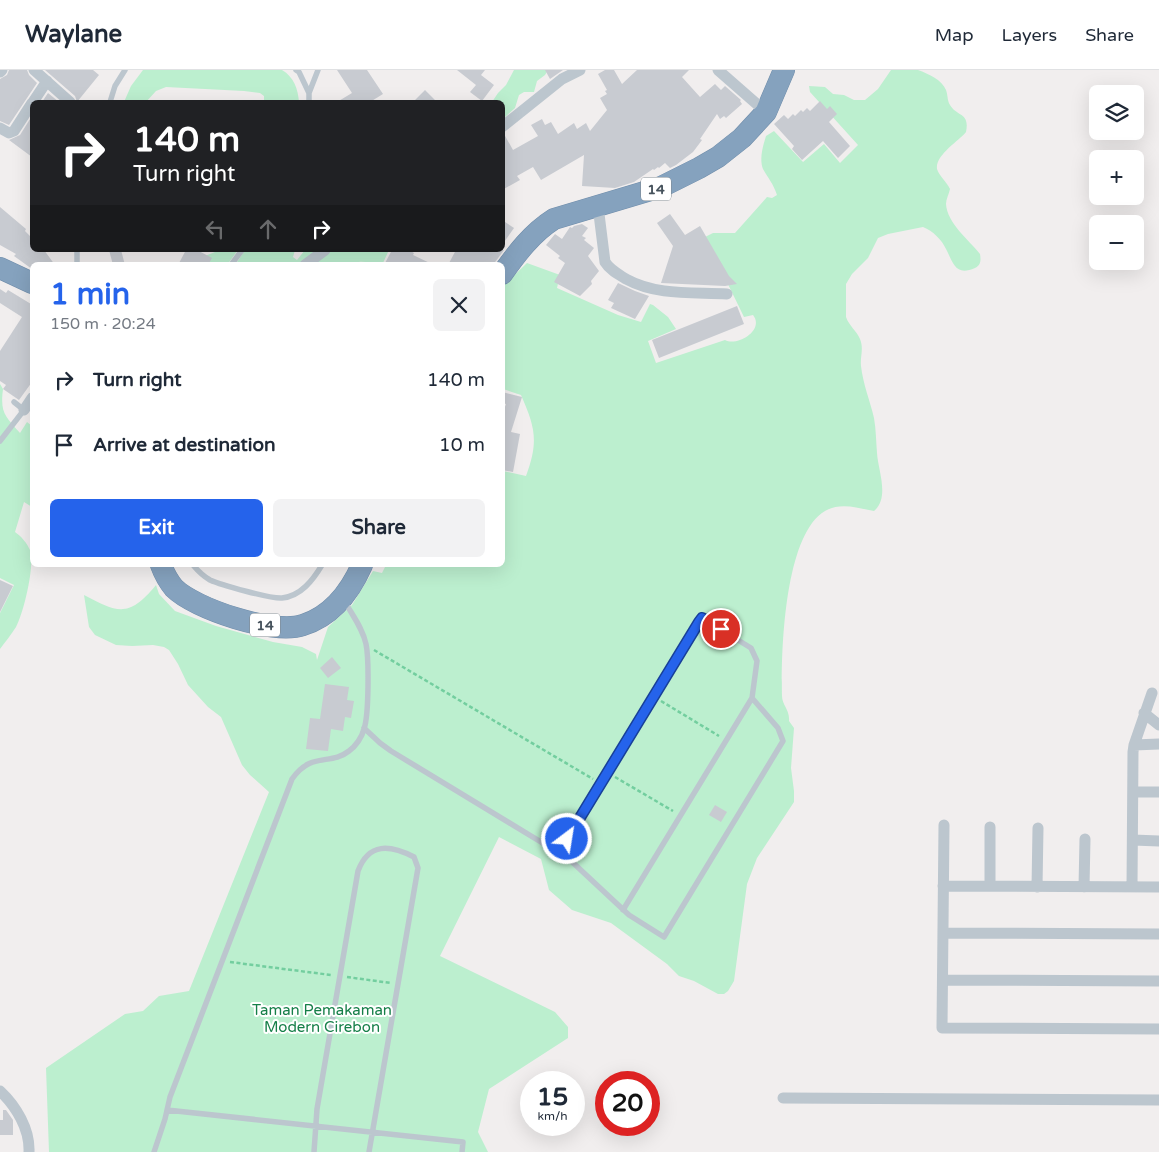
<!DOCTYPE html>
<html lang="en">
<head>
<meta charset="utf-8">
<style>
  :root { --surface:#fff; --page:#f2f2f3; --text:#1f2937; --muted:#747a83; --line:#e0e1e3; --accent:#2563eb }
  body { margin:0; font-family:"Varela Round",sans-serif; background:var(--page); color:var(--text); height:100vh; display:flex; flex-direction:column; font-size:19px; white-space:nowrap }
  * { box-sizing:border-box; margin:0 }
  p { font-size:16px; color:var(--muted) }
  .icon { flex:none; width:28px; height:28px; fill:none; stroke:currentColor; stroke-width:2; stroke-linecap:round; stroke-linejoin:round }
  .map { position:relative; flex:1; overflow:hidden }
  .details { position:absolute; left:30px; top:192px; width:475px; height:305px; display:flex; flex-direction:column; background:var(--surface); border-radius:8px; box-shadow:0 5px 20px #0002 }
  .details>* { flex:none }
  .banner { position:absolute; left:30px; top:30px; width:475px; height:152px; border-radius:8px; box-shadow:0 5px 20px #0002; background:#202124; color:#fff; overflow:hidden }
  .buttons { position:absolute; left:1089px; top:15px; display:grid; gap:10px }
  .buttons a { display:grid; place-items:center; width:55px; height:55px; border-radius:8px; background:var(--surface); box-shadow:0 5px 20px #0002; font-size:25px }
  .speed { position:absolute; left:520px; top:1001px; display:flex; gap:10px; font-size:25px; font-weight:700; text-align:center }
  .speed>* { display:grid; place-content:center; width:65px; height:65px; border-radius:50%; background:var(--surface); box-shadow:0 5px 20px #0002; line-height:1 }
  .speed small { font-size:12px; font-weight:400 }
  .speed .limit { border:8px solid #d22; background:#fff; color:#111 }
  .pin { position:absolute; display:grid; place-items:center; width:42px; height:42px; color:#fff; margin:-21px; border:2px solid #fff; border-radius:50%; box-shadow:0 1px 5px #0007 }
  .me { position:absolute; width:55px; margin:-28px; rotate:31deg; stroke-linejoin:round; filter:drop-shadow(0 0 4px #0008) }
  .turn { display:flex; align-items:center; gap:18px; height:105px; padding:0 20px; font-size:22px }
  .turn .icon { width:65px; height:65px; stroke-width:2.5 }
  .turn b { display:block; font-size:35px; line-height:42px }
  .lanes { display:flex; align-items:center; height:48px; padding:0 20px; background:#0003; justify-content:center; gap:25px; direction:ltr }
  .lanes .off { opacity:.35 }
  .round { display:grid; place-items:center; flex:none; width:52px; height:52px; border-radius:8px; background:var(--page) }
  .summary { display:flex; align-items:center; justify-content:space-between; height:85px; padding:0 20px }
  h1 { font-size:30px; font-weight:700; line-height:38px; color:var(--accent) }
  .action { display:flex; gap:10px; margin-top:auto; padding:10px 20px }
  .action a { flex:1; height:58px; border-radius:8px; background:var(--accent); color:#fff; font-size:20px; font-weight:700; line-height:58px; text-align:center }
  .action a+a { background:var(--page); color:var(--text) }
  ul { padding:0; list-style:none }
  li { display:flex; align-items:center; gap:15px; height:65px; padding:0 20px }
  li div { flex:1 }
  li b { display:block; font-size:19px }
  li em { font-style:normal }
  header { display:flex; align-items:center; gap:30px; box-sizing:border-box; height:70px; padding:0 25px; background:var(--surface); border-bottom:1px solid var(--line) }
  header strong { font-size:24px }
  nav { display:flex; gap:28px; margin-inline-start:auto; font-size:18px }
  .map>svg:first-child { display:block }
  .green { fill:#bcefcf }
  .building { fill:#c8cbd1 }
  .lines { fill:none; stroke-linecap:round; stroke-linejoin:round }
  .highway-casing { stroke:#708daa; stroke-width:22 }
  .path { stroke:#73ce9f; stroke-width:2.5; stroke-dasharray:4 2.5; stroke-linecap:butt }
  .lane { stroke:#bcc6ce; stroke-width:5.5 }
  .street { stroke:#bcc6ce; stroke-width:11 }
  .highway { stroke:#85a2be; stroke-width:21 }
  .route-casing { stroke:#184099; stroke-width:12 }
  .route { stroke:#2563eb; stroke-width:9 }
  .labels { text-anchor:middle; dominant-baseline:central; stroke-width:4; stroke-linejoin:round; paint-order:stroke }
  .shield { fill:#fff; stroke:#7e868d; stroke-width:1 }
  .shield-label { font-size:14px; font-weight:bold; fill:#46525c }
  .park-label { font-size:15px; fill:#157f48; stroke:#fff }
</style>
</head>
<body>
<header>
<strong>Waylane</strong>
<nav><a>Map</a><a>Layers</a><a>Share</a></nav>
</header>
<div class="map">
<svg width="1159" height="1082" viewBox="0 0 1159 1082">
  <rect width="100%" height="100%" fill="#f1eeee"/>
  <path class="green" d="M 143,0 L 282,0 C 294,7 298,19 299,32 L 264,32 L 264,26 L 260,23 L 244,21 L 166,17 L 156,21 L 146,32 L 124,32 L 131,16 Z
    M 514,0 L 548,0 L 545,5 L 537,11 L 534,22 L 524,22 L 519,25 L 515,38 L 505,47 L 503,62 L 502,32 L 492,32 L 498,23 L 506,15 Z
    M 891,0 C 899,0 911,0 918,0 C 929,4 942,10 946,20 C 948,25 947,30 950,35 C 957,47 970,42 966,62 C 959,71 935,85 937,99 C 939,106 947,112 950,119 C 949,124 946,129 946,134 C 947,153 969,170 980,184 C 981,190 981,195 975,198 C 955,207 953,192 946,179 C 942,170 933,161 923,157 L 888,164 L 878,168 L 868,188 L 852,204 L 846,214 L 846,247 C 849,256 857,261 860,269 C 864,279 860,286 861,296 C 863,314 870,331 874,348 C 876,359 876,371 877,383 C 878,400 890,428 874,441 C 857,438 841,432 825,441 C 784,465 781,583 782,626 C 782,635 790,640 789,651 L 794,658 L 791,698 L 794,721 L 794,732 L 757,788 L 747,814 L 734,911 L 728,921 L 724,924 L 718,924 L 694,911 L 679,906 L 667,894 L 611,853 L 572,840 L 549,820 L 541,789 L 499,767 L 440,886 L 555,942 L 568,957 L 568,968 L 489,1019 L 478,1062 L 488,1082 L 49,1082 L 46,998 L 125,944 L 143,941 L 159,926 L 189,921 L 269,722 L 250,705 L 242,695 L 221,647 L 208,637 L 188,615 L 178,594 L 169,580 L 164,577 L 153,575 L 132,576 L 116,575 L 95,565 L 89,557 L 84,525 C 118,543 129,548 156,515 L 159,524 L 175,541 L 216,556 L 273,572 L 302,577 L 316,584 L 317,590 L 328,557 L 352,535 L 373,501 L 382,503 L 386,495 L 502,495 L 503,401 L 526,406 C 539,371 535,357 521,325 L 503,319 L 502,217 L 527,193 L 560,205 L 557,218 L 618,245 L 641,252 L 650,234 L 653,235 L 668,247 L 676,259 L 648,271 L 656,293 L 725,270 C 737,277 765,260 753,245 L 744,247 L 705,167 L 713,163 L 735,163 L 767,127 L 772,128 L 777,125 C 773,113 768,108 763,99 C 759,89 763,76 766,66 L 774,61 L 803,92 L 824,74 L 840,93 L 858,75 L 810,22 L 809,16 L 825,17 L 833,24 L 844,25 L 854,30 L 865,30 L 878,19 Z
    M 216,180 L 238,180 L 227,195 L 203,195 L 205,186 L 215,182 Z
    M 245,180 L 295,180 L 293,187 L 297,190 L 305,180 L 389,180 L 383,193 C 375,196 367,191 359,192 L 359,195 L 235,195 Z
    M 0,314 L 3,319 C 0,343 5,346 20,363 L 27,352 L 32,356 L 32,437 L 24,432 L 15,462 C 21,466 27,473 30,480 C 35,496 24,542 16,557 C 11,565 5,572 0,579 L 0,543 L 14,515 L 0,508 Z"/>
  <path class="building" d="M 9,0 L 27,0 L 29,5 L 37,13 L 9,55 L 0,51 L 0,9 L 7,5 Z
    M 45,0 L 93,0 L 99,5 L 77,32 L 75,26 Z
    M 337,0 L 367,0 L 383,24 L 370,32 L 337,32 L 352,23 Z
    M 457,0 L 485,0 L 481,5 L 494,15 L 482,31 L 470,22 L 476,15 Z
    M 545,0 L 563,0 L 550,9 Z
    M 605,0 L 614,0 L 622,14 L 637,0 L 689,0 L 682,7 L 700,27 L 715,14 L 721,20 L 725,16 L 741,30 L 740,31 L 742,34 L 726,48 L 724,46 L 720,49 L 717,44 L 700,69 L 702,70 L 693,82 L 676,95 L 670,98 L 665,93 L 659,98 L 658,97 L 654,100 L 653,99 L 634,112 L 615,118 L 582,116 L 584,85 L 541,110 L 533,97 L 517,106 L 520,110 L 502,120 L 502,64 L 504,64 L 513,80 L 538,66 L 531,55 L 542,49 L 545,55 L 551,52 L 558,64 L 574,53 L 577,59 L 586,53 L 590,61 L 607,40 L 600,28 L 607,24 L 605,21 L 607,20 L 598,4 Z
    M 425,20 L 437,32 L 413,32 Z
    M 48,23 L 59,32 L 42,32 Z
    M 820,31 L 827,39 L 830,36 L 837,44 L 829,52 L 850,76 L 838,88 L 823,71 L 802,90 L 792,79 L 794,76 L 774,54 L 784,45 L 788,49 L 793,44 L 795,46 L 801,40 L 803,42 L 807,38 L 810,41 Z
    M 32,46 L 32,87 L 9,70 L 20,65 Z
    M 0,137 L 26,159 L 25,161 L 32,168 L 32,180 L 44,180 L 55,195 L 32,195 L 32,199 L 14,186 L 16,184 L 0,175 Z
    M 670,144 L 685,165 L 700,156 L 729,206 L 737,214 L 725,216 L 661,213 L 673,176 L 657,153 Z
    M 502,150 L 514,158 L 502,175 Z
    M 582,154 L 588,158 L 582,166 L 586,168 L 584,170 L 594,178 L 588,186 L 599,201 L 591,211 L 592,214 L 580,226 L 554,212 L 565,193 L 558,188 L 560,186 L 546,175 L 555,164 L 562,169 L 570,157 L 572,158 L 574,156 Z
    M 109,180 L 121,180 L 125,195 L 113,195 Z
    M 186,180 L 197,180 L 212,188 L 208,195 L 178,195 Z
    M 392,180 L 409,180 L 414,183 L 413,185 L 434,195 L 384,195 Z
    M 456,180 L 504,180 L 493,195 L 448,195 Z
    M 618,213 L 635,221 L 649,226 L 635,249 L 611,238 L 614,233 L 608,230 Z
    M 0,219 L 6,223 L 8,220 L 31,234 L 32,231 L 32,312 L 19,330 L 3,319 L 6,315 L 0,311 L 0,281 L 22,247 L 0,233 Z
    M 737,236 L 744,254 L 659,288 L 652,270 Z
    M 502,322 L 522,327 L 511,362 L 520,364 L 513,402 L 502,400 L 502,345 L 506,334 L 502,333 Z
    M 0,510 L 13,516 L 0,542 Z
    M 332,587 L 341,598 L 328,608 L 320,598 Z
    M 325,614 L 349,617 L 347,630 L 354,631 L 351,648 L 345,647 L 343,661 L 331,659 L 328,681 L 306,679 L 310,648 L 320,649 Z
    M 715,735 L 727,742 L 721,752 L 709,745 Z
    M 3,1040 L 6,1040 L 13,1050 L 13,1065 L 0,1065 L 0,1050 L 3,1050 Z"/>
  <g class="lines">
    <g class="highway-casing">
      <path id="highway" d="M 0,198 L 32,213
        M 502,204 C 517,183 532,163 554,149 L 661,117 L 699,98 L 718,87 L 742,68 L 766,42 L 784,0
        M 161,495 C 164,503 169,512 174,518 C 195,539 274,565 303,555 C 332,546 350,522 362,495"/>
    </g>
    <path class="path" d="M 374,580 L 593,709
      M 661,631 L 719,666
      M 615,707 L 673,741
      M 230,892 L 331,905
      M 347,907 L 391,913"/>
    <path class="lane" d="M 296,0 L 299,2 L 309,23 L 309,32
      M 309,23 L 318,0
      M 110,32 L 115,16 L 125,0
      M 77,195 L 77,180
      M 231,195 L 242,180
      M 0,371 L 24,340 L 14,332
      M 193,495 C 198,501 203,506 210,510 C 221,515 271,529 282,528 C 301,526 313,510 322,495
      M 364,658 L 380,673 L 391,681 L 569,789 L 629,845 L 664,867 L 783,671 L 778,658 L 752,628
      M 558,783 L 702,548 L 751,578 L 757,591 L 752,628 L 623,840
      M 167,1040 L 463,1072 L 462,1082
      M 154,1082 L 165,1049 L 170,1027 L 292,709 C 312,681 330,696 349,681 C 356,676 362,667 364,659 C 369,645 369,588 366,574 C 363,559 353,546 345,532
      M 314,1082 L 317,1039 L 358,801 C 369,772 390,775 414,787 L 418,798 L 369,1082"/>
    <path class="street" d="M 34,0 L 70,32
      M 718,0 L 766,42
      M 0,2 L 2,0
      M 33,32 L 47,11
      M 502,57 L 562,9 L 580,0
      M 0,58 L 9,63 L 14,61 L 32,33
      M 598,136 L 605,192 C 610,200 618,204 626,209 C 657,226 693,222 727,224
      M 305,195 L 325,180
      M 24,340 L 32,328
      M 1144,643 L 1159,655
      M 1134,675 L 1159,674
      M 1133,722 L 1159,722
      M 944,755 L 942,958 L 1159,959
      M 1133,770 L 1159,771
      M 943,816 L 1159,817
      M 990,816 L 990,757
      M 1037,817 L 1038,758
      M 1084,817 L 1085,769
      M 1132,817 L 1133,682 L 1134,675 L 1152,623
      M 943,863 L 1159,864
      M 943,910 L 1159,911
      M 0,1021 C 16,1036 30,1059 29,1082
      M 783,1028 L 1159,1030"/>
    <use href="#highway" class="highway"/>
  </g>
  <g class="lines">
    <g class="route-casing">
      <path id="route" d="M 567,769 L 699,552 L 702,548 L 721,559"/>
    </g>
    <use href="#route" class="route"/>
  </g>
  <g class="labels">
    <g class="shield">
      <rect x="641" y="107.5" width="30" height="23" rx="4"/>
      <rect x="250" y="543.5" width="30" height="23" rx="4"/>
    </g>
    <g class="shield-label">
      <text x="656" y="119">14</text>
      <text x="265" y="555">14</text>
    </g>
    <g class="park-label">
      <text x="322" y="940">Taman Pemakaman<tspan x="322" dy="17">Modern Cirebon</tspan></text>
    </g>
  </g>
</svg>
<div class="buttons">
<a><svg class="icon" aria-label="layers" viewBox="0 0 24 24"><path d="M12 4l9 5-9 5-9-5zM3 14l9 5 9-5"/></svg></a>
<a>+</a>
<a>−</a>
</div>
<div class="speed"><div>15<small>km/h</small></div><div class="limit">20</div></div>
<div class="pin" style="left:721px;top:559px;background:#d93025"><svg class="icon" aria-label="arrive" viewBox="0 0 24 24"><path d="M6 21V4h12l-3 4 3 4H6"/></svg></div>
<svg class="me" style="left:567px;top:769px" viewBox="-20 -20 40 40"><circle r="17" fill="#2563eb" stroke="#fff" stroke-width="3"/><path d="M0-11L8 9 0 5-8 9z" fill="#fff"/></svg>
<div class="banner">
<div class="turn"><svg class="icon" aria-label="right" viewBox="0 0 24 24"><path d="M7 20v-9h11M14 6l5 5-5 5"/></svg><div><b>140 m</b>Turn right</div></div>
<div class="lanes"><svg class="icon off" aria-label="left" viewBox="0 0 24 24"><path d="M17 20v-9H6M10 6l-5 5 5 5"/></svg><svg class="icon off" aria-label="ahead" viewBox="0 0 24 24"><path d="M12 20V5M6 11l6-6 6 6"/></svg><svg class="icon" aria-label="right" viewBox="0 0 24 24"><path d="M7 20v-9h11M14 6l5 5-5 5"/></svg></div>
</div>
<section class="details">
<div class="summary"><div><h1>1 min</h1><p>150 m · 20:24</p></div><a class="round"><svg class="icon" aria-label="close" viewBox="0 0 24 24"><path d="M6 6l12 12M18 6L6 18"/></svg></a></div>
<ul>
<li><svg class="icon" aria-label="right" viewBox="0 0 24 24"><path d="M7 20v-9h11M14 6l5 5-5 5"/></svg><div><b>Turn right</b></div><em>140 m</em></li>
<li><svg class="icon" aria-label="arrive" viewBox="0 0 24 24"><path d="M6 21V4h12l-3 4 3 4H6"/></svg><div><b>Arrive at destination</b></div><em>10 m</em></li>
</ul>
<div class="action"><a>Exit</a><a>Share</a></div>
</section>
</div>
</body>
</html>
